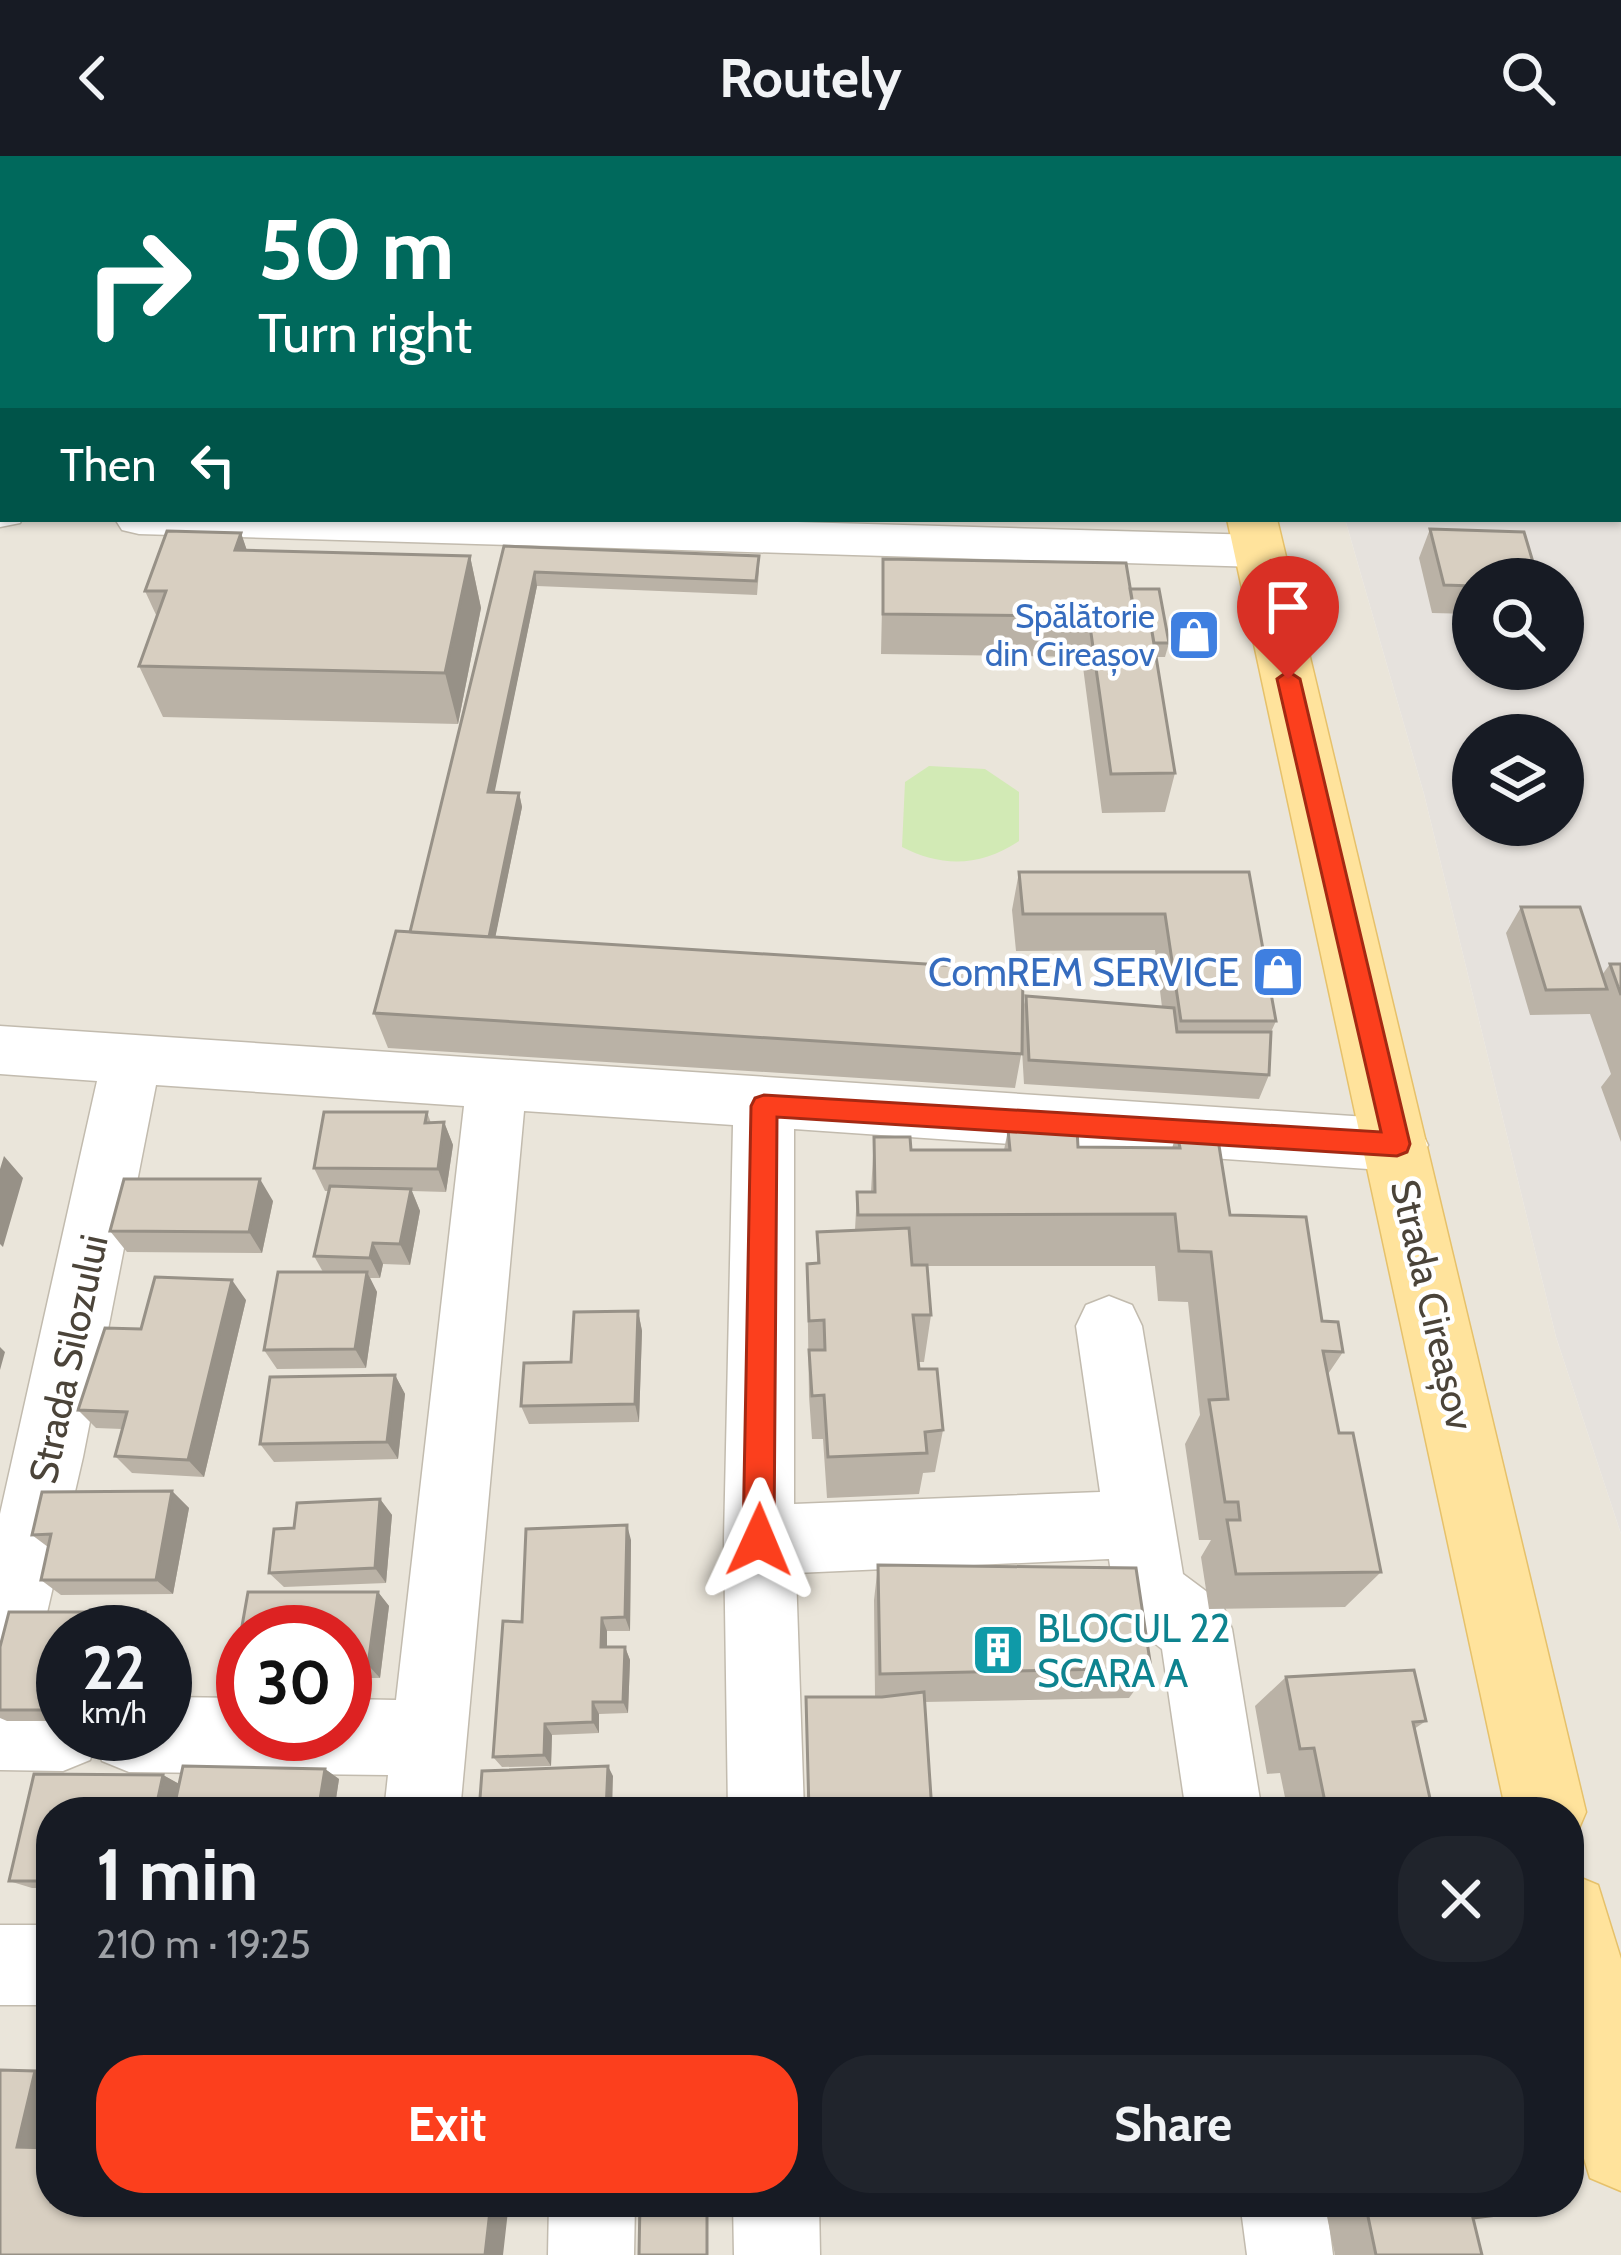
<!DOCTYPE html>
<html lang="en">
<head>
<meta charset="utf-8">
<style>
  :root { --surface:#171b24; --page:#20242c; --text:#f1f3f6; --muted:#9ea1a6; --accent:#fc3f1d }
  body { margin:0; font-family:Cabin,sans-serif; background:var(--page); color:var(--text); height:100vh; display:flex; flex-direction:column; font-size:45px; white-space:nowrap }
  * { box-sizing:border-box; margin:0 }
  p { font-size:39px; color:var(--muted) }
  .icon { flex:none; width:66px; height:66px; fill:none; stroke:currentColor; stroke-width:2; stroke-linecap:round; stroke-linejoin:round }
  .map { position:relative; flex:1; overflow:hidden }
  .details { position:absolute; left:36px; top:1641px; width:1548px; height:420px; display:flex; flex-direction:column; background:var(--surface); border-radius:48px; box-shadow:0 3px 9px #0004 }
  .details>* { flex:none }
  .hud { position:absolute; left:0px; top:0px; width:1623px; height:366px; box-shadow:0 3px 9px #0004; background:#00695c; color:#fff; overflow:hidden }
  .controls { position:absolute; left:1452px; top:402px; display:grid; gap:24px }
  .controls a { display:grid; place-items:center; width:132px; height:132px; border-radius:50%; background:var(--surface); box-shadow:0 3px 9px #0004; font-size:60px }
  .speed { position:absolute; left:36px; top:1449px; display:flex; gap:24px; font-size:60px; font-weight:700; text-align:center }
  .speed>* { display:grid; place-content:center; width:156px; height:156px; border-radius:50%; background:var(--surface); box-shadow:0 3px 9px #0004; line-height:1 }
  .speed small { font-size:30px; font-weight:400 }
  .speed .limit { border:18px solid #d22; background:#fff; color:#111 }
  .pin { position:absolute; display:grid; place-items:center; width:102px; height:102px; color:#fff; margin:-123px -51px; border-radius:50% 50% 50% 0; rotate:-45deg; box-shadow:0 0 12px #0007 }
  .pin .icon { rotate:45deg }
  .me { position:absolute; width:132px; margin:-66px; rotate:1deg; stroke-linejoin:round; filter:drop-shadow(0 0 9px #0008) }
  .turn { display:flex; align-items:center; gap:42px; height:252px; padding:0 60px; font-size:54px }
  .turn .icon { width:156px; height:156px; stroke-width:2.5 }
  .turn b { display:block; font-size:84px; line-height:102px }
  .then { display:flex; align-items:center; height:114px; padding:0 60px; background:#0003; gap:24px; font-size:45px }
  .round { display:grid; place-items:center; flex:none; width:126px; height:126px; border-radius:48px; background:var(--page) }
  .head { display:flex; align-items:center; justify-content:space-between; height:204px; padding:0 60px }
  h1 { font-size:72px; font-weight:800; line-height:90px }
  .action { display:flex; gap:24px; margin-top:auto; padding:24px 60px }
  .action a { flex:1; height:138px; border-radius:48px; background:var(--accent); color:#fff; font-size:48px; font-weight:800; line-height:138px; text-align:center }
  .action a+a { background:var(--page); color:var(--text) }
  header { display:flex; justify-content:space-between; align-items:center; height:156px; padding:0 60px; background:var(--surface); font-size:54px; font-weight:800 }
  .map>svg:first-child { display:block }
  .residential { fill:#eae5da; fill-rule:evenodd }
  .industrial { fill:#e6e2dd; fill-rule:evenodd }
  .green { fill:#d2eab5 }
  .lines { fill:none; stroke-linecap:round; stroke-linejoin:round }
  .minor-casing { stroke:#c2bbae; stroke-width:3 }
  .major-casing { stroke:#e6c16a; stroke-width:3 }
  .minor { fill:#fff; fill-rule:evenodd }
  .major { fill:#ffe39c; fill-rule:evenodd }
  .wall { fill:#bab2a6 }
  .shaded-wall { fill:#979187 }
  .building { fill:#d8cfc1; stroke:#979187; stroke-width:3 }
  .route { fill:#fc3f1d; stroke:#a42913; stroke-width:3 }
  .labels { text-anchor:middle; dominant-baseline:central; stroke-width:9; stroke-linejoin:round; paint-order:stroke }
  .far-shop-label { font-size:33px; fill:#366cbe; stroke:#fff; text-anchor:end }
  .shop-label { font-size:39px; fill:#366cbe; stroke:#fff; text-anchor:end }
  .street-label { font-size:39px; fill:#4b4439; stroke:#fff }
  .culture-label { font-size:39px; fill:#0d838f; stroke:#fff; text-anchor:start }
</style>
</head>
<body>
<header><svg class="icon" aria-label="back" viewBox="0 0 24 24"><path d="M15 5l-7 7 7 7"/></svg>Routely<svg class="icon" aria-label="search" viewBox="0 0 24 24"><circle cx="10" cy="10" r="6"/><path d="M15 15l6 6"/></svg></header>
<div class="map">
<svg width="1621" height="2099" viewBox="0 0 1621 2099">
  <rect width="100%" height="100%" fill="#f6f3ec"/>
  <path class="residential" d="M 0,0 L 1239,0 L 3,3 L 3,363 L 1345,363 L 1424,638 L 1556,1181 L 1621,1378 L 1621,2099 L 0,2099 ZM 63,1476 L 165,1476 L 165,1578 L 63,1578 ZM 243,1476 L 345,1476 L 345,1578 L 243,1578 ZM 51,1656 L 1569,1656 L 1569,2046 L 51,2046 Z"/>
  <path class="industrial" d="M 1239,0 L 1621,0 L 1621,1378 L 1556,1181 L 1424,638 L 1345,363 L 1620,363 L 1620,3 ZM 1473,423 L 1563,423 L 1563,513 L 1473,513 ZM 1473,579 L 1563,579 L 1563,669 L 1473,669 Z"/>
  <path class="green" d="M 929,610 L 985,613 L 1019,636 L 1019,685 C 982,710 942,712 902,691 L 905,626 Z"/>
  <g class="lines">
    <g class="minor-casing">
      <path id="minor" d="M 348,0 L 388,0 L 347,3 Z
        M 0,341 L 3,363 L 22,363 L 20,367 L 0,371 Z
        M 115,363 L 686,363 L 1259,379 L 1276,384 L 1283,395 L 1276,406 L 1259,411 L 139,378 L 122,374 Z
        M 0,870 L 1397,963 L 1419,971 L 1428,989 L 1419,1007 L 1397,1015 L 794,973 L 794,1348 L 1100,1336 L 1076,1170 L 1086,1149 L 1109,1140 L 1132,1149 L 1142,1170 L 1183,1418 L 1222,1447 L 1232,1473 L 1262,1656 L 1186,1656 L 1162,1493 C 1123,1462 1116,1453 1109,1403 L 796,1417 L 804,1656 L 728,1656 L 724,1384 L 733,969 L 524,955 L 460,1656 L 384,1656 L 388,1619 L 129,1616 L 102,1605 L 96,1588 L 90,1604 L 63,1615 L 0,1614 L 0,1538 L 63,1539 L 63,1578 L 165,1578 L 165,1541 L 243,1542 L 243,1578 L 345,1578 L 345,1543 L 396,1544 L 464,950 L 156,929 L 83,1301 L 37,1500 L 26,1526 L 0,1537 L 0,1358 L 97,925 L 0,918 Z
        M 0,1769 L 51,1769 L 51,1849 L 0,1849 Z
        M 549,2046 L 635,2046 L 634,2099 L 548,2099 Z
        M 733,2046 L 819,2046 L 820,2099 L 734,2099 Z
        M 1240,2046 L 1326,2046 L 1333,2099 L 1247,2099 Z"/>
    </g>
    <g class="major-casing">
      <path id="major" d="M 1140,0 L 1180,0 L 1181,3 L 1141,3 Z
        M 1227,363 L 1277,363 L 1586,1656 L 1574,1684 L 1569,1687 L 1569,1656 L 1506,1656 Z
        M 1569,1717 L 1598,1729 L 1621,1803 L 1621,2035 L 1590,2022 L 1569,1954 Z"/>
    </g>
    <use href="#minor" class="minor"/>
    <use href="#major" class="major"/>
  </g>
  <path class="wall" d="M 1430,373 L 1473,423 L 1473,458 L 1432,457 L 1419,402 Z
    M 241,377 L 247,395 L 470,400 L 481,452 L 458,568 L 163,561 L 139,510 L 157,461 L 145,435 Z
    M 504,390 L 759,400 L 759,415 L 757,439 L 537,430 L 494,636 L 519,637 L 522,651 L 495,781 L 1022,857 L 1026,840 L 1162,851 L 1155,794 L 1016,795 L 1012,754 L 1019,716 L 1249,716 L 1276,865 L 1271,876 L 1269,919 L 1259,943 L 1024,928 L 1022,894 L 1015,932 L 388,892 L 374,857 L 410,776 Z
    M 883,403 L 1130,433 L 1169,487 L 1165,501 L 1156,501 L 1175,617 L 1165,656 L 1102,657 L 1083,511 L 1085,501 L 881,498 Z
    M 1521,751 L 1602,819 L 1610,808 L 1621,808 L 1621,986 L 1601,931 L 1611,918 L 1590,858 L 1530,859 L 1506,777 Z
    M 427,956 L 431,967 L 444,966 L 453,989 L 446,1036 L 412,1035 L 420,1055 L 410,1109 L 383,1108 L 380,1122 L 370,1122 L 377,1136 L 366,1212 L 277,1213 L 264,1194 L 323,1116 L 314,1100 L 329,1035 L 325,1035 L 314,1012 Z
    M 1008,974 L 1078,991 L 1172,992 L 1177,977 L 1230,1059 L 1322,1165 L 1343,1196 L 1328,1218 L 1339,1277 L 1381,1416 L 1345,1451 L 1209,1453 L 1201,1401 L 1211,1384 L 1199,1384 L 1185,1288 L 1200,1259 L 1188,1146 L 1158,1145 L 1155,1110 L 927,1110 L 931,1159 L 924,1206 L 918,1206 L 919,1213 L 943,1274 L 935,1316 L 923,1317 L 919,1338 L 827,1342 L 823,1283 L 812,1283 L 809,1240 L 807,1108 L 817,1107 L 817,1076 L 855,1074 L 857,1036 L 871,1036 L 874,981 L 911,994 L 1004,994 Z
    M 273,1045 L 262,1097 L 127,1096 L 110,1075 Z
    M 246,1144 L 204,1321 L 132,1317 L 115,1300 L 122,1273 L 96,1272 L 78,1254 L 141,1173 Z
    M 638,1155 L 642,1175 L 639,1266 L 529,1268 L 521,1250 L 571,1206 Z
    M 395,1219 L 405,1238 L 398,1303 L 274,1306 L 260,1288 Z
    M 172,1335 L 189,1352 L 173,1438 L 61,1439 L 41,1424 L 48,1391 L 32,1379 Z
    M 380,1343 L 392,1359 L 386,1427 L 284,1431 L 269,1417 L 294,1372 Z
    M 631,1384 L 630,1475 L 607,1475 L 607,1491 L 625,1491 L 630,1504 L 628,1557 L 599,1558 L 599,1577 L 552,1579 L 551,1610 L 502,1611 L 493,1601 L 522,1466 Z
    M 878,1409 L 1151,1512 L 1129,1542 L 924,1546 L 875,1541 L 874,1444 Z
    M 248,1436 L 378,1436 L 389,1450 L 380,1522 L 345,1522 L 345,1476 L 243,1476 L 243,1516 L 235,1510 Z
    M 9,1456 L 145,1456 L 163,1470 L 162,1476 L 63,1476 L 63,1565 L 7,1565 L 0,1562 L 0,1491 Z
    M 1286,1521 L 1426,1565 L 1414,1573 L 1433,1656 L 1288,1656 L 1280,1617 L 1267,1618 L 1255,1550 Z
    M 183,1610 L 325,1613 L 339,1623 L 334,1656 L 51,1656 L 51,1732 L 32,1732 L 9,1725 L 34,1618 L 163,1619 L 179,1628 Z
    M 1324,2046 L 1495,2046 L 1473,2062 L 1482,2099 L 1335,2099 Z"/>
  <path class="shaded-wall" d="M 241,377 L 259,430 L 235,394 Z
    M 470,400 L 481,452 L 458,568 L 445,517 Z
    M 535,416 L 537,430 L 492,649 L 488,636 Z
    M 519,637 L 522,651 L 488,817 L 484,804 Z
    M 444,966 L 453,989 L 446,1036 L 438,1013 Z
    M 4,1000 L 23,1022 L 3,1091 L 0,1088 L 0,1013 Z
    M 260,1023 L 273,1045 L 262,1097 L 249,1076 Z
    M 411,1033 L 420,1055 L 410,1109 L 400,1088 Z
    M 373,1087 L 383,1108 L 380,1122 L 370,1102 Z
    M 367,1116 L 377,1136 L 366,1212 L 355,1193 Z
    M 232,1124 L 246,1144 L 204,1321 L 188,1304 Z
    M 638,1155 L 642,1175 L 639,1266 L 635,1248 Z
    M 0,1191 L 5,1196 L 0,1214 Z
    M 395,1219 L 405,1238 L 398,1303 L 387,1286 Z
    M 172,1335 L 189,1352 L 173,1438 L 156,1424 Z
    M 380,1343 L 392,1359 L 386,1427 L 375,1412 Z
    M 627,1369 L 631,1384 L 630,1475 L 625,1461 Z
    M 378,1436 L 389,1450 L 380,1522 L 368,1509 Z
    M 145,1456 L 163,1470 L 162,1476 L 141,1476 Z
    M 602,1462 L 607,1475 L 607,1504 L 601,1491 Z
    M 625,1491 L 630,1504 L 628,1557 L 623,1546 Z
    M 593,1546 L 599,1558 L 599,1577 L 593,1566 Z
    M 545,1568 L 552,1579 L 551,1610 L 544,1599 Z
    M 608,1610 L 613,1620 L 612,1656 L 606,1656 Z
    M 325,1613 L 339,1623 L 334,1656 L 318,1656 Z
    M 163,1619 L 181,1629 L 176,1656 L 155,1656 Z
    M 35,1915 L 51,1916 L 51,1990 L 17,1991 Z
    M 491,2046 L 509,2046 L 503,2099 L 485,2099 Z"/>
  <path class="building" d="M 419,0 L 600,0 L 600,3 L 418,3 Z
    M 931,0 L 1070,0 L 1070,3 L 931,3 Z
    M 1302,0 L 1400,0 L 1401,3 L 1303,3 Z
    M 3,210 L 3,230 L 0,230 L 0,217 Z
    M 1430,373 L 1524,376 L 1538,423 L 1473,423 L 1473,430 L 1444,429 Z
    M 167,375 L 241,377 L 235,394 L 470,400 L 445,517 L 139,510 L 166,435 L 145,435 Z
    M 504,390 L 759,400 L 756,425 L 535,416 L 488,636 L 519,637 L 489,781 L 410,776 Z
    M 883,403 L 1126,407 L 1135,461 L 883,458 Z
    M 1130,433 L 1159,433 L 1169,487 L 1154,487 L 1151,470 L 1133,470 L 1135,461 Z
    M 1090,470 L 1151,470 L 1175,617 L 1111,618 Z
    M 1019,716 L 1249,716 L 1276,865 L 1181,865 L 1165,758 L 1023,758 Z
    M 1521,751 L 1580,751 L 1607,833 L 1546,834 Z
    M 396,775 L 1023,814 L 1022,898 L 374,857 Z
    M 1610,808 L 1621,808 L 1621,839 Z
    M 1026,840 L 1174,852 L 1177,876 L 1271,876 L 1269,919 L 1029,904 Z
    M 324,956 L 427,956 L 425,967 L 444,966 L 438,1013 L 314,1012 Z
    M 1077,973 L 1078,991 L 1180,992 L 1177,977 L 1217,977 L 1230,1059 L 1306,1061 L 1322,1165 L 1338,1166 L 1343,1196 L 1323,1195 L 1339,1277 L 1353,1277 L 1381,1416 L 1236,1418 L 1227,1364 L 1240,1364 L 1238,1346 L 1225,1346 L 1209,1244 L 1228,1243 L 1211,1096 L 1179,1095 L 1175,1058 L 858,1059 L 857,1036 L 875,1036 L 874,981 L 910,981 L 911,994 L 1010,994 L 1008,974 Z
    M 124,1023 L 260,1023 L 249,1076 L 110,1075 Z
    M 330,1030 L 411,1033 L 400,1088 L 373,1087 L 370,1102 L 314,1100 Z
    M 909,1072 L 912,1109 L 927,1109 L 931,1159 L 913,1159 L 919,1213 L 937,1213 L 943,1274 L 925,1276 L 927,1297 L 828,1301 L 824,1239 L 812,1240 L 809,1194 L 825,1194 L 824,1164 L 809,1165 L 807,1108 L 819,1107 L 817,1076 Z
    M 278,1116 L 367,1116 L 355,1193 L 264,1194 Z
    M 155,1121 L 232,1124 L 188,1304 L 115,1300 L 127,1256 L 78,1254 L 105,1172 L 141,1173 Z
    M 638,1155 L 635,1248 L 521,1250 L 524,1207 L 571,1206 L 574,1156 Z
    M 395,1219 L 387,1286 L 260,1288 L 270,1221 Z
    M 172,1335 L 156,1424 L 41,1424 L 51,1378 L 32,1379 L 42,1336 Z
    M 380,1343 L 375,1412 L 269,1417 L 274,1373 L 294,1372 L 297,1347 Z
    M 627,1369 L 625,1461 L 602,1462 L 601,1491 L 625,1491 L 623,1546 L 593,1546 L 593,1566 L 545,1568 L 544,1599 L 493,1601 L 503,1465 L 522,1466 L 526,1373 Z
    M 878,1409 L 1136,1412 L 1151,1512 L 880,1518 Z
    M 248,1436 L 378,1436 L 368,1509 L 345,1509 L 345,1476 L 243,1476 L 243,1510 L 235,1510 Z
    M 9,1456 L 145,1456 L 141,1476 L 63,1476 L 63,1554 L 0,1554 L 0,1491 Z
    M 1414,1514 L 1426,1565 L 1413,1566 L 1433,1656 L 1327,1656 L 1314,1592 L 1300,1593 L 1286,1521 Z
    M 924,1536 L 932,1656 L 809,1656 L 806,1541 L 882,1541 Z
    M 183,1610 L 325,1613 L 318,1656 L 173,1656 Z
    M 608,1610 L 606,1656 L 479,1656 L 482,1615 Z
    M 34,1618 L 163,1619 L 155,1656 L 51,1656 L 51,1725 L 9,1725 Z
    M 0,1914 L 35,1915 L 17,1991 L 51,1992 L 51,2046 L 491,2046 L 485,2099 L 0,2099 Z
    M 640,2046 L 707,2046 L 707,2099 L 639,2099 Z
    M 1365,2046 L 1495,2046 L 1498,2059 L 1473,2062 L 1482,2099 L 1376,2099 Z"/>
  <path class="route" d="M 1288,515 L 1300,523 L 1410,988 L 1407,996 L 1397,1000 L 777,961 L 774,1384 L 770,1395 L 759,1399 L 748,1395 L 743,1384 L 751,950 L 755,942 L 764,939 L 1381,976 L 1277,523 Z"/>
  <defs>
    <g id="shop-square" transform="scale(2.7)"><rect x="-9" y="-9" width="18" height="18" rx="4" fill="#3f7fe0" stroke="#fff"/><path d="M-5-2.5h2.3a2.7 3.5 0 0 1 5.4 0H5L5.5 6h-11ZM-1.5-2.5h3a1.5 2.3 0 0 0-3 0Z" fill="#fff"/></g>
    <g id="building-square" transform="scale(2.7)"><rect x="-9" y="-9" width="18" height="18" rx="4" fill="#0f9aa8" stroke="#fff"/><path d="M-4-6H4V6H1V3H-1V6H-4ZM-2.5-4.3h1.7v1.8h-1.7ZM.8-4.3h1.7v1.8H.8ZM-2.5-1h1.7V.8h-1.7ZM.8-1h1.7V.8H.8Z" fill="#fff"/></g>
  </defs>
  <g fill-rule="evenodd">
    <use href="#shop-square" x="1194" y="479"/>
    <use href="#shop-square" x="1278" y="816"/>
    <use href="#building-square" x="998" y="1494"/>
  </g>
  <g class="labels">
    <g class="far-shop-label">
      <text x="1155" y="460">Spălătorie<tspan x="1155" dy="38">din Cireașov</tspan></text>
    </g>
    <g class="shop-label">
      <text x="1239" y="816">ComREM SERVICE</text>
    </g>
    <g class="street-label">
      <text transform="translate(1433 1149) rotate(77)">Strada Cireașov</text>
      <text transform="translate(68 1203) rotate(-78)">Strada Silozului</text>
    </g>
    <g class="culture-label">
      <text x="1037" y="1472">BLOCUL 22<tspan x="1037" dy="45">SCARA A</tspan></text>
    </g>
  </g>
</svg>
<div class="controls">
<a><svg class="icon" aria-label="search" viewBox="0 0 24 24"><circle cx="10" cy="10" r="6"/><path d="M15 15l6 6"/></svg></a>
<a><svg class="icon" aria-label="layers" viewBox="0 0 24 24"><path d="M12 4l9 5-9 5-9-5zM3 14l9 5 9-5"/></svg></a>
</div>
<div class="speed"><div>22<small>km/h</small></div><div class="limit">30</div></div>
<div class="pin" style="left:1288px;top:523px;background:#d93025"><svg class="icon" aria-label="arrive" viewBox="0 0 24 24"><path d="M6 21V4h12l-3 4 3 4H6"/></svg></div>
<svg class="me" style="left:759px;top:1384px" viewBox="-20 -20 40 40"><path d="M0-17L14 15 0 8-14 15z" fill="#fc3f1d" stroke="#fff" stroke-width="4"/></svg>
<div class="hud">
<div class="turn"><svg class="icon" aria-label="right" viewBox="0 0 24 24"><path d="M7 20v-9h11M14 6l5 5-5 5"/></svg><div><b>50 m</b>Turn right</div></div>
<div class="then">Then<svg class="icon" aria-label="left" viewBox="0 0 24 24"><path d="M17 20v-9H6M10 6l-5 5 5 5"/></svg></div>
</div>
<section class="details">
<div class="head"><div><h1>1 min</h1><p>210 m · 19:25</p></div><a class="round"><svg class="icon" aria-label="close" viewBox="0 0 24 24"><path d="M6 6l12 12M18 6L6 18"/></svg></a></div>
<div class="action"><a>Exit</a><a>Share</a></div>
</section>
</div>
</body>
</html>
